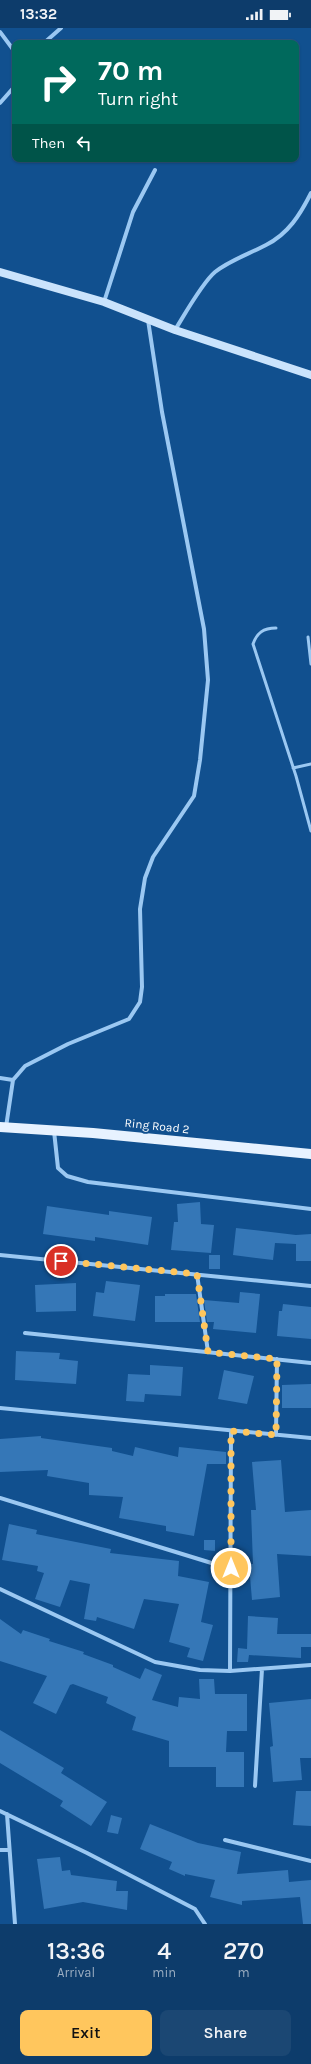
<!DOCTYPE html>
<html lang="en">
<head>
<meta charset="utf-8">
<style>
  :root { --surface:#0d3c6b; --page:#1b4773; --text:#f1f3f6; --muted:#9aadc1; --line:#2d567e; --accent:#ffc65d }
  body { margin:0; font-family:Karla,sans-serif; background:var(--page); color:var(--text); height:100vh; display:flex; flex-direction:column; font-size:15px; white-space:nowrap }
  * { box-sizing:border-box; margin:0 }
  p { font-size:13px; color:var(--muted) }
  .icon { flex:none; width:22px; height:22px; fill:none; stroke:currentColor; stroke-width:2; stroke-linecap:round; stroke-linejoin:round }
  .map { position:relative; height:1896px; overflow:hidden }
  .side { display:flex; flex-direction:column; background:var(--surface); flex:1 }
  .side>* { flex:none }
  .guide { position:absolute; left:12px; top:12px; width:287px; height:122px; border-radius:8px; box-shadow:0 1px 3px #0004,0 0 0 1px var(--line); background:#00695c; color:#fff; overflow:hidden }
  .pin { position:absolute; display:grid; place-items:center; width:34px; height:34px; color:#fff; margin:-17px; border:2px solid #fff; border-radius:50%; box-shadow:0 1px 4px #0007 }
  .me { position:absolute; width:44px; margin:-22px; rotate:0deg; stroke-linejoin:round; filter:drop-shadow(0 0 3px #0008) }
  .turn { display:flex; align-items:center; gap:14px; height:84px; padding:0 20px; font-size:18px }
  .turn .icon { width:52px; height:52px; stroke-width:2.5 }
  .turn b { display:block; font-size:28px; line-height:34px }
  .then { display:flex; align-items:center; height:38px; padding:0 20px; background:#0003; gap:8px; font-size:15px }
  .eta { display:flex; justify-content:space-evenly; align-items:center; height:68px; text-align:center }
  .eta b { font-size:24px; font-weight:600; line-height:28px }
  .action { display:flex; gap:8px; margin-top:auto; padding:8px 20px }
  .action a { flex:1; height:46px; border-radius:8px; background:var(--accent); color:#111; font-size:16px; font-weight:600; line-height:46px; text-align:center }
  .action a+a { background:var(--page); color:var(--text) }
  .status { display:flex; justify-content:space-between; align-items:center; height:28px; padding:0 20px; background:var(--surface); direction:ltr }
  .status svg { height:11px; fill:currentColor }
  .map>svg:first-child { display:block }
  .building { fill:#3577b7 }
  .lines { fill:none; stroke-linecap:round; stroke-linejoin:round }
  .lane { stroke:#9bc8f2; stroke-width:3 }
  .street { stroke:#9bc8f2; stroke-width:4 }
  .secondary { stroke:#cae3fc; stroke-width:8 }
  .primary { stroke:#e7f2ff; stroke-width:10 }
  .route { stroke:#ffc65d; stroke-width:7; stroke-dasharray:0 12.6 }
  .labels { text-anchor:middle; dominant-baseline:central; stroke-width:4; stroke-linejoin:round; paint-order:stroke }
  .street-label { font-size:12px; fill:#fff; stroke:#11508f }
</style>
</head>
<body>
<div class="status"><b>13:32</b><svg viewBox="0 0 49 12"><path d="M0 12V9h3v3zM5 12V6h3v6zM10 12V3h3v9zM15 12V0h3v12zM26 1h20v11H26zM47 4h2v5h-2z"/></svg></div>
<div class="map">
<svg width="311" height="1896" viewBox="0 0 311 1896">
  <rect width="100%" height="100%" fill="#11508f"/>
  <path class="building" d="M 200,1174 L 201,1196 L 214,1197 L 211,1225 L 171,1222 L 174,1194 L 178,1194 L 177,1176 Z
    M 47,1178 L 109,1187 L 109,1183 L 152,1189 L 148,1217 L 95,1209 L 95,1213 L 43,1206 Z
    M 236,1200 L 296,1207 L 311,1206 L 311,1233 L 296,1233 L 296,1216 L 275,1215 L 273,1232 L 233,1227 Z
    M 209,1227 L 220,1227 L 220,1241 L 209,1241 Z
    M 106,1253 L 140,1257 L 135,1293 L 93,1288 L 96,1264 L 104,1265 Z
    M 76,1255 L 76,1283 L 36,1284 L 35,1257 Z
    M 240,1264 L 260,1266 L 256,1305 L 213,1301 L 214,1294 L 207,1294 L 204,1272 L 239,1275 Z
    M 165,1266 L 196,1266 L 200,1294 L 155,1294 L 155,1268 L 165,1268 Z
    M 283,1276 L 311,1279 L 311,1311 L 277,1308 L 279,1283 L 282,1283 Z
    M 16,1323 L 60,1325 L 59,1331 L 78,1333 L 76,1356 L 15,1352 Z
    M 150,1337 L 183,1339 L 181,1368 L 145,1366 L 144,1374 L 126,1373 L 128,1346 L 150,1347 Z
    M 224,1342 L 254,1348 L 247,1376 L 218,1371 Z
    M 311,1356 L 311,1380 L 282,1380 L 282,1357 Z
    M 41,1408 L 41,1410 L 112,1420 L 112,1423 L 133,1428 L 135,1419 L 178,1429 L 179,1419 L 226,1424 L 226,1436 L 207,1436 L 194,1508 L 166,1503 L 166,1498 L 119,1490 L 123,1469 L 89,1467 L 89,1455 L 47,1448 L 48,1442 L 0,1444 L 0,1411 Z
    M 281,1432 L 285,1484 L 311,1482 L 311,1528 L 277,1526 L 280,1569 L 252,1572 L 249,1536 L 253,1536 L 251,1482 L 256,1482 L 252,1434 Z
    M 9,1496 L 37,1502 L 36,1506 L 111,1521 L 110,1525 L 179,1533 L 178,1548 L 209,1554 L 201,1594 L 213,1597 L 203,1633 L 187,1629 L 190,1620 L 169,1614 L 179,1576 L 144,1571 L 134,1601 L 97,1589 L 96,1593 L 84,1591 L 90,1556 L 70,1552 L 60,1579 L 35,1571 L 44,1545 L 37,1543 L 38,1538 L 2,1532 Z
    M 204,1512 L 215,1512 L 215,1523 L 204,1522 Z
    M 248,1588 L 278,1590 L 277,1606 L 311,1606 L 311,1619 L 301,1619 L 301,1630 L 249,1627 L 248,1634 L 237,1634 L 238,1620 L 247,1621 Z
    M 0,1591 L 21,1606 L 23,1602 L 50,1611 L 49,1613 L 84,1624 L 83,1626 L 113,1637 L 113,1639 L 140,1651 L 145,1640 L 162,1647 L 152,1672 L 178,1679 L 179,1669 L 200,1671 L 199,1651 L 214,1651 L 215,1666 L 247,1666 L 247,1703 L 227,1703 L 226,1724 L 244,1724 L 244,1759 L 216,1759 L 216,1739 L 169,1739 L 169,1713 L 132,1702 L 136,1689 L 106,1675 L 108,1669 L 73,1656 L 70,1657 L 56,1686 L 33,1675 L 47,1648 L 0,1633 Z
    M 311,1671 L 311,1730 L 300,1730 L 302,1752 L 273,1754 L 270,1719 L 273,1718 L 269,1675 Z
    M 0,1702 L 64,1740 L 61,1745 L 107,1774 L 91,1798 L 60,1778 L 63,1773 L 0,1735 Z
    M 296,1763 L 311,1763 L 311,1798 L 293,1797 Z
    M 111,1787 L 122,1790 L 118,1806 L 107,1804 Z
    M 150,1796 L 198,1815 L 241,1824 L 237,1846 L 288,1842 L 289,1854 L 311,1852 L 311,1896 L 303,1896 L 300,1869 L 242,1873 L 242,1877 L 210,1869 L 215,1852 L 185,1846 L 185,1848 L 169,1841 L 172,1834 L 140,1821 Z
    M 60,1829 L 62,1843 L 70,1842 L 71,1847 L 117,1853 L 116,1863 L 128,1863 L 127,1882 L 83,1874 L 44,1881 L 37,1831 Z"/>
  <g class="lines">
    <path class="lane" d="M 276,600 C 263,600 257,605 253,616 L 296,748 L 311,803
      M 308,609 L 311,636
      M 293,740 L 311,736"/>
    <path class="street" d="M 0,4 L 15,24
      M 44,15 L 61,0
      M 0,75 L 15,58
      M 104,274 L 133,184 L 155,142
      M 175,302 C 185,286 202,255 215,244 C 230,232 249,226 266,217 C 288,206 300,187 311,165
      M 0,1050 L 13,1052
      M 6,1099 L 13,1052 L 25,1038 L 68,1016 L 129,991 L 140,974 L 142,959 L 140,881 L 145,850 L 153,829 L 194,768 L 200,732 L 208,652 L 204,601 L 162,384 L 148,292
      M 54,1103 L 58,1140 L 67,1148 L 88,1154 L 311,1181
      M 0,1227 L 311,1258
      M 197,1246 L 208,1324
      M 25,1305 L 311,1335
      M 0,1380 L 311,1410
      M 276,1407 L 277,1331
      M 0,1470 L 231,1541
      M 0,1561 L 155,1634 L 200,1642 L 230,1643 L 311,1637
      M 230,1643 L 231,1403
      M 255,1758 L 262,1641
      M 0,1783 L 87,1825 L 195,1881 L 205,1896
      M 7,1786 L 15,1896
      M 225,1812 L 311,1833
      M 0,1822 L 9,1822"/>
    <path class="secondary" d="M 0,244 L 104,274 L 175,302 L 311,347"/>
    <path class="primary" d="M 0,1099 L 93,1105 L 311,1126"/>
  </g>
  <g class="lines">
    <path class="route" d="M 61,1233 L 197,1246 L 208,1324 L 277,1331 L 276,1407 L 231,1403 L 231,1540"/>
  </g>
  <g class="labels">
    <g class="street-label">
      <text transform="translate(157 1098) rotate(6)">Ring Road 2</text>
    </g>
  </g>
</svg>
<div class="pin" style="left:61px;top:1233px;background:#d93025"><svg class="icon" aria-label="arrive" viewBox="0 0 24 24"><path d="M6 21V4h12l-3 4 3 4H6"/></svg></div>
<svg class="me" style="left:231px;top:1540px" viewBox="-20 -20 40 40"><circle r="17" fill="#ffc65d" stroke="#fff" stroke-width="3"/><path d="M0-11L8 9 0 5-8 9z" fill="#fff"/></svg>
<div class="guide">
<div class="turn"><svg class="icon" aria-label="right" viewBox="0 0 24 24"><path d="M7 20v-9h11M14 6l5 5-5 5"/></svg><div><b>70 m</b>Turn right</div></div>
<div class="then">Then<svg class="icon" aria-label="left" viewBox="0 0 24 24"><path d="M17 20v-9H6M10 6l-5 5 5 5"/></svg></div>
</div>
</div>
<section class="side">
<div class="eta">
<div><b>13:36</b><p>Arrival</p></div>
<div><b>4</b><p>min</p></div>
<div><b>270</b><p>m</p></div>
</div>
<div class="action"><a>Exit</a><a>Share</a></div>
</section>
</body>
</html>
